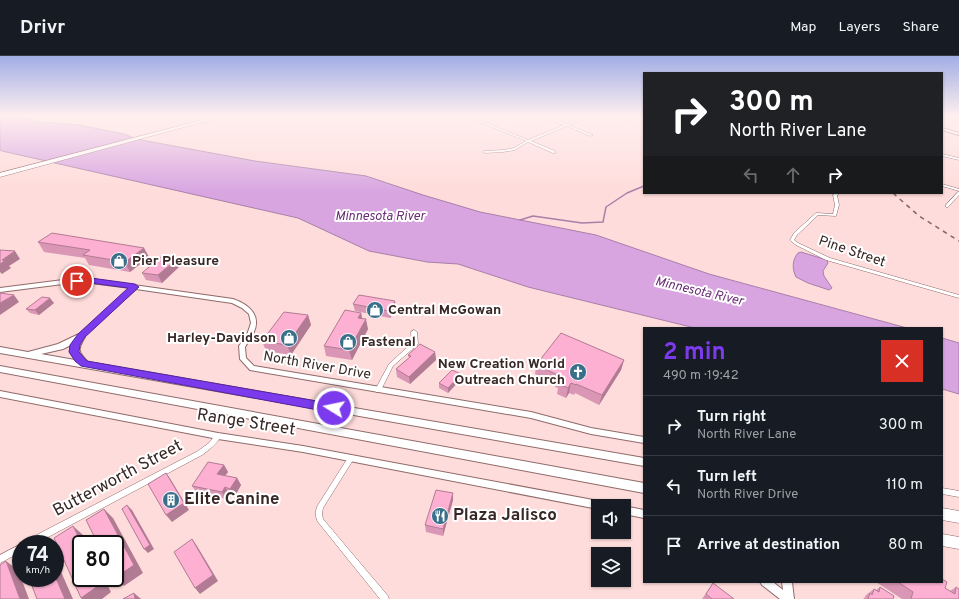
<!DOCTYPE html>
<html lang="en">
<head>
<meta charset="utf-8">
<style>
  :root { --surface:#171b24; --page:#242831; --text:#f1f3f6; --muted:#9ea1a6; --line:#363941; --accent:#7c3aed }
  body { margin:0; font-family:Overpass,sans-serif; background:var(--page); color:var(--text); height:100vh; display:flex; flex-direction:column; font-size:15px; white-space:nowrap }
  * { box-sizing:border-box; margin:0 }
  p { font-size:13px; color:var(--muted) }
  .icon { flex:none; width:22px; height:22px; fill:none; stroke:currentColor; stroke-width:2; stroke-linecap:round; stroke-linejoin:round }
  .map { position:relative; flex:1; overflow:hidden }
  .details { position:absolute; left:643px; top:271px; width:300px; height:256px; display:flex; flex-direction:column; background:var(--surface); border-radius:0px; box-shadow:0 1px 3px #0004 }
  .details>* { flex:none }
  .top-card { position:absolute; left:643px; top:16px; width:300px; height:122px; border-radius:0px; box-shadow:0 1px 3px #0004; background:#202124; color:#fff; overflow:hidden }
  .tools { position:absolute; left:591px; top:443px; display:grid; gap:8px }
  .tools a { display:grid; place-items:center; width:40px; height:40px; border-radius:0px; background:var(--surface); box-shadow:0 1px 3px #0004; font-size:20px }
  .speed { position:absolute; left:12px; top:479px; display:flex; gap:8px; font-size:20px; font-weight:700; text-align:center }
  .speed>* { display:grid; place-content:center; width:52px; height:52px; border-radius:50%; background:var(--surface); box-shadow:0 1px 3px #0004; line-height:1 }
  .speed small { font-size:10px; font-weight:400 }
  .speed .limit { border:2px solid #111; border-radius:6px; background:#fff; color:#111 }
  .pin { position:absolute; display:grid; place-items:center; width:34px; height:34px; color:#fff; margin:-17px; border:2px solid #fff; border-radius:50%; box-shadow:0 1px 4px #0007 }
  .me { position:absolute; width:44px; margin:-22px; rotate:280deg; stroke-linejoin:round; filter:drop-shadow(0 0 3px #0008) }
  .turn { display:flex; align-items:center; gap:14px; height:84px; padding:0 20px; font-size:18px }
  .turn .icon { width:52px; height:52px; stroke-width:2.5 }
  .turn b { display:block; font-size:28px; line-height:34px }
  .lanes { display:flex; align-items:center; height:38px; padding:0 20px; background:#0003; justify-content:center; gap:20px; direction:ltr }
  .lanes .off { opacity:.35 }
  .round { display:grid; place-items:center; flex:none; width:42px; height:42px; border-radius:0px; background:var(--page) }
  .head { display:flex; align-items:center; justify-content:space-between; height:68px; padding:0 20px }
  h1 { font-size:24px; font-weight:700; line-height:30px; color:var(--accent) }
  ul { padding:0; list-style:none }
  li { display:flex; align-items:center; gap:12px; height:60px; padding:0 20px; border-top:1px solid var(--line) }
  li div { flex:1 }
  li b { display:block; font-size:15px }
  li em { font-style:normal }
  header { display:flex; align-items:center; gap:24px; box-sizing:border-box; height:56px; padding:0 20px; background:var(--surface); border-bottom:1px solid var(--line) }
  header strong { font-size:19px }
  nav { display:flex; gap:22px; margin-inline-start:auto; font-size:14px }
  .map>svg:first-child { display:block }
  .water { fill:#d8a5e1; stroke:#a87fa9 }
  .lines { fill:none; stroke-linecap:round; stroke-linejoin:round }
  .stream { stroke:#a87fa9; stroke-width:1.5 }
  .minor-casing { stroke:#8f6a69; stroke-width:1 }
  .tertiary-casing { stroke:#8f6a69; stroke-width:2 }
  .trunk-casing { stroke:#8f6a69; stroke-width:2 }
  .motorway-casing { stroke:#8f6a69; stroke-width:1 }
  .minor { fill:#fff; fill-rule:evenodd }
  .tertiary { fill:#fff; fill-rule:evenodd }
  .trunk { fill:#fff; fill-rule:evenodd }
  .motorway { fill:#fff; fill-rule:evenodd }
  .rail { stroke:#7f6867; stroke-width:1.5; stroke-dasharray:4.5 4.5; stroke-linecap:butt }
  .wall { fill:#da97b5 }
  .shaded-wall { fill:#b17b93 }
  .building { fill:#fdb0d2; stroke:#b17b93 }
  .route { fill:#7c3aed; stroke:#51269a }
  .labels { text-anchor:middle; dominant-baseline:central; stroke-width:4; stroke-linejoin:round; paint-order:stroke }
  .far-water-label { font-size:13px; font-style:italic; fill:#692d74; stroke:#fff }
  .street-label { font-size:14px; fill:#372726; stroke:#fff }
  .poi-label { font-size:14px; font-weight:bold; fill:#372726; stroke:#fff; text-anchor:start }
  .near-street-label { font-size:17px; fill:#372726; stroke:#fff }
  .near-poi-label { font-size:17px; font-weight:bold; fill:#372726; stroke:#fff; text-anchor:start }
</style>
</head>
<body>
<header>
<strong>Drivr</strong>
<nav><a>Map</a><a>Layers</a><a>Share</a></nav>
</header>
<div class="map">
<svg width="959" height="543" viewBox="0 0 959 543">
  <rect width="100%" height="100%" fill="#fedcdb"/>
  <path class="water" d="M 0,60 L 24,60 L 37,66 L 79,69 L 124,78 L 136,83 L 255,105 L 366,120 L 423,139 L 480,156 L 596,179 L 709,218 L 907,272 L 695,272 L 528,231 L 458,208 L 427,206 L 369,195 L 298,162 L 2,95 L 0,94 Z
    M 801,196 L 827,204 L 828,207 L 823,215 L 824,220 L 832,232 L 829,234 L 808,227 L 796,221 C 792,213 792,204 798,197 Z
    M 942,282 L 959,287 L 959,338 L 942,333 Z"/>
  <g class="lines">
    <path class="stream" d="M 520,164 L 533,160 L 582,167 L 603,166 L 606,151 L 627,137 L 644,130"/>
    <g class="minor-casing">
      <path id="minor" d="M 467,60 L 470,60 L 528,84 L 564,69 L 543,61 L 543,60 L 546,60 L 567,68 L 587,60 L 590,60 L 590,61 L 569,69 L 593,79 L 590,80 L 567,70 L 531,85 L 555,95 L 555,97 L 553,97 L 528,86 L 515,94 L 503,96 L 485,97 L 483,96 L 484,95 L 503,94 L 514,92 L 526,85 L 467,61 Z
        M 621,60 L 624,60 L 632,63 L 631,64 L 621,61 Z
        M 942,98 L 959,102 L 959,104 L 942,100 Z
        M 942,128 L 959,133 L 959,135 L 942,130 Z
        M 958,136 L 959,136 L 959,139 L 948,151 L 946,151 L 946,149 Z
        M 836,137 L 840,137 L 837,139 L 839,149 L 836,160 L 818,159 L 797,179 L 794,184 L 798,187 L 830,202 L 959,239 L 959,242 L 826,204 L 796,189 L 791,185 L 790,184 L 794,177 L 816,157 L 833,158 L 835,149 L 833,139 Z
        M 414,274 L 417,276 L 418,288 L 417,289 L 393,310 L 380,336 L 376,336 L 375,334 L 389,308 L 412,287 L 411,276 Z
        M 218,377 L 220,378 L 221,380 C 216,389 210,393 202,399 L 35,488 L 24,488 L 25,485 L 198,395 L 209,387 L 216,378 Z
        M 351,399 L 353,400 L 354,402 L 353,404 L 323,452 L 322,458 L 323,463 L 388,540 L 389,543 L 380,543 L 318,466 C 315,461 315,454 318,449 L 349,400 Z
        M 942,432 L 959,435 L 959,441 L 942,438 Z
        M 21,488 L 21,496 L 0,507 L 0,499 Z"/>
    </g>
    <g class="tertiary-casing">
      <path id="tertiary" d="M 942,72 L 959,77 L 959,79 L 942,74 Z
        M 91,223 L 233,243 C 250,249 262,260 253,278 C 251,283 247,287 245,291 L 246,302 L 254,310 L 531,356 L 591,372 L 644,381 L 644,387 L 591,378 L 531,362 L 250,314 L 240,303 L 239,290 L 247,279 L 251,267 L 249,258 L 242,252 L 232,247 L 136,233 L 83,281 L 79,281 L 78,280 L 79,279 L 130,232 L 91,227 L 63,228 L 0,236 L 0,232 L 63,224 Z
        M 0,335 L 218,377 L 303,390 L 604,446 L 607,447 L 608,450 L 598,450 L 598,453 L 303,396 L 218,383 L 0,341 Z
        M 624,450 L 644,454 L 644,462 L 624,458 Z
        M 760,526 L 773,526 L 783,534 L 782,526 L 792,526 L 794,543 L 780,543 L 762,529 Z"/>
    </g>
    <g class="trunk-casing">
      <path id="trunk" d="M 81,277 L 84,278 L 85,281 C 77,294 78,296 88,306 L 644,402 L 644,410 L 0,297 L 0,291 L 28,296 L 58,288 ZM 73,288 L 71,295 L 75,304 L 41,298 L 63,293 Z
        M 0,310 L 644,427 L 644,437 L 0,316 Z"/>
    </g>
    <g class="motorway-casing">
      <path id="motorway" d="M 217,60 L 225,60 L 0,121 L 0,117 Z
        M 942,452 L 959,455 L 959,467 L 942,464 Z
        M 942,478 L 959,481 L 959,493 L 942,490 Z"/>
    </g>
    <use href="#minor" class="minor"/>
    <use href="#tertiary" class="tertiary"/>
    <use href="#trunk" class="trunk"/>
    <use href="#motorway" class="motorway"/>
    <path class="rail" d="M 893,137 L 919,160 L 959,185"/>
  </g>
  <path class="wall" d="M 38,186 L 144,192 L 149,201 L 130,216 L 89,209 L 85,202 L 44,196 Z
    M 177,203 L 180,210 L 162,227 L 146,224 L 142,217 Z
    M 54,247 L 39,259 L 30,257 L 26,253 Z
    M 353,248 L 396,253 L 390,262 L 355,255 Z
    M 361,257 L 362,263 L 368,273 L 352,304 L 326,300 L 324,290 Z
    M 308,259 L 311,269 L 291,299 L 266,295 L 262,285 Z
    M 435,296 L 436,304 L 410,328 L 397,321 L 396,313 L 409,302 L 408,299 Z
    M 624,304 L 621,314 L 599,349 L 575,337 L 574,339 L 569,337 L 566,342 L 557,338 L 558,332 L 555,331 L 556,328 L 535,318 L 536,309 Z
    M 461,323 L 448,337 L 439,332 L 439,327 Z
    M 224,409 L 228,416 L 225,420 L 237,422 L 241,429 L 235,440 L 229,438 L 226,443 L 197,437 L 192,430 Z
    M 453,437 L 453,444 L 443,480 L 426,476 L 425,469 Z
    M 876,526 L 942,526 L 945,532 L 950,535 L 956,531 L 959,543 L 902,543 Z
    M 713,527 L 734,543 L 702,543 Z
    M 880,531 L 893,543 L 863,543 L 865,541 L 866,539 L 874,533 L 876,534 Z"/>
  <path class="shaded-wall" d="M 144,192 L 149,201 L 130,216 L 125,206 Z
    M 15,195 L 20,203 L 9,210 L 11,212 L 2,218 L 0,216 L 0,208 L 2,204 Z
    M 177,203 L 180,210 L 162,227 L 158,219 Z
    M 14,239 L 19,246 L 0,259 L 0,247 Z
    M 50,242 L 54,247 L 39,259 L 35,254 Z
    M 395,245 L 396,253 L 390,262 L 389,255 Z
    M 361,257 L 363,266 L 358,262 Z
    M 308,259 L 311,269 L 291,299 L 287,289 Z
    M 366,263 L 368,273 L 352,304 L 349,294 Z
    M 435,296 L 436,304 L 410,328 L 409,321 Z
    M 624,304 L 621,314 L 599,349 L 602,339 Z
    M 461,318 L 461,323 L 448,337 L 448,332 Z
    M 571,327 L 569,337 L 566,342 L 568,332 Z
    M 224,409 L 228,416 L 221,425 L 217,418 Z
    M 166,417 L 171,424 L 189,454 L 172,466 L 166,459 Z
    M 237,422 L 241,429 L 235,440 L 230,433 Z
    M 225,431 L 229,438 L 226,443 L 222,436 Z
    M 453,437 L 453,444 L 443,480 L 443,473 Z
    M 127,449 L 132,454 L 154,493 L 148,497 L 144,493 Z
    M 104,453 L 113,462 L 143,517 L 124,530 L 115,522 Z
    M 73,470 L 83,479 L 88,488 L 82,488 Z
    M 192,483 L 197,490 L 218,525 L 200,538 L 195,532 Z
    M 55,502 L 73,543 L 65,543 L 55,520 Z
    M 6,505 L 18,514 L 29,543 L 20,543 Z
    M 98,522 L 104,522 L 111,536 L 102,543 L 82,543 L 81,542 Z
    M 134,537 L 141,543 L 135,543 Z"/>
  <path class="building" d="M 52,177 L 144,192 L 125,206 L 83,199 L 90,194 L 38,186 Z
    M 0,194 L 15,195 L 2,204 L 5,205 L 0,208 Z
    M 161,201 L 177,203 L 158,219 L 142,217 Z
    M 0,237 L 14,239 L 0,247 Z
    M 359,239 L 395,245 L 389,255 L 353,248 Z
    M 42,241 L 50,242 L 35,254 L 26,253 Z
    M 345,254 L 361,257 L 358,262 L 366,263 L 349,294 L 324,290 Z
    M 284,256 L 308,259 L 287,289 L 262,285 Z
    M 561,277 L 624,304 L 602,339 L 576,328 L 576,329 L 571,327 L 568,332 L 559,328 L 562,323 L 557,321 L 558,319 L 536,309 Z
    M 420,288 L 435,296 L 409,321 L 396,313 L 411,300 L 408,299 Z
    M 452,314 L 461,318 L 448,332 L 439,327 Z
    M 208,406 L 224,409 L 217,418 L 237,422 L 230,433 L 225,431 L 222,436 L 192,430 Z
    M 166,417 L 184,447 L 166,459 L 148,428 Z
    M 436,434 L 453,437 L 443,473 L 425,469 Z
    M 127,449 L 150,489 L 144,493 L 122,453 Z
    M 104,453 L 134,509 L 115,522 L 115,488 L 98,488 L 86,464 Z
    M 73,470 L 82,488 L 81,488 L 81,522 L 98,522 L 101,528 L 81,542 L 54,482 Z
    M 192,483 L 213,519 L 195,532 L 174,496 Z
    M 6,505 L 20,543 L 0,543 L 0,509 Z
    M 55,520 L 65,543 L 37,543 L 29,522 L 55,522 Z
    M 942,523 L 947,526 L 945,532 L 955,538 L 956,531 L 959,533 L 959,543 L 911,543 L 913,536 L 898,526 L 935,526 L 937,527 L 937,526 L 942,526 Z
    M 713,527 L 734,543 L 712,543 L 706,538 Z
    M 880,531 L 894,540 L 893,543 L 868,543 L 870,537 L 872,539 L 874,533 L 879,536 Z
    M 134,537 L 135,543 L 123,543 Z"/>
  <linearGradient id="sky" x2="0" y2="1"><stop stop-color="#a1aee5"/><stop offset="0.44" stop-color="#ffefef"/><stop offset="1" stop-color="#ffefef" stop-opacity="0"/></linearGradient>
  <rect width="959" height="136" fill="url(#sky)"/>
  <path class="route" d="M 91,222 L 135,228 L 139,231 L 84,282 L 80,289 L 79,296 L 87,305 L 334,348 L 337,349 L 339,352 L 337,355 L 334,357 L 81,310 L 75,305 L 69,296 L 70,289 L 78,278 L 128,232 L 91,227 L 77,228 L 73,225 L 77,223 Z"/>
  <defs>
    <g id="shop-disc" transform="scale(0.9)"><circle r="9.5" fill="#3a6f8b" stroke="#fff"/><path d="M-5-2.5h2.3a2.7 3.5 0 0 1 5.4 0H5L5.5 6h-11ZM-1.5-2.5h3a1.5 2.3 0 0 0-3 0Z" fill="#fff"/></g>
    <g id="church-disc" transform="scale(0.9)"><circle r="9.5" fill="#3a6f8b" stroke="#fff"/><path d="M-1.2-6h2.4v3.5h3.3v2.4h-3.3V6h-2.4V-.1h-3.3v-2.4h3.3Z" fill="#fff"/></g>
    <g id="building-disc" transform="scale(0.9)"><circle r="9.5" fill="#3a6f8b" stroke="#fff"/><path d="M-4-6H4V6H1V3H-1V6H-4ZM-2.5-4.3h1.7v1.8h-1.7ZM.8-4.3h1.7v1.8H.8ZM-2.5-1h1.7V.8h-1.7ZM.8-1h1.7V.8H.8Z" fill="#fff"/></g>
    <g id="restaurant-disc" transform="scale(0.9)"><circle r="9.5" fill="#3a6f8b" stroke="#fff"/><path d="M-5-6h1v4h1v-4h1v4h1v-4h1v5L-1.5 .5V6h-2V.5L-5-1ZM5-6V6H3V1.5H1.5Q1.5-4 5-6Z" fill="#fff"/></g>
  </defs>
  <g fill-rule="evenodd">
    <use href="#shop-disc" x="119" y="205"/>
    <use href="#shop-disc" x="375" y="254"/>
    <use href="#shop-disc" x="289" y="282"/>
    <use href="#shop-disc" x="348" y="286"/>
    <use href="#church-disc" x="578" y="316"/>
    <use href="#building-disc" x="171" y="444"/>
    <use href="#restaurant-disc" x="440" y="460"/>
  </g>
  <g class="labels">
    <g class="far-water-label">
      <text x="380" y="161">Minnesota River</text>
      <text transform="translate(699 236) rotate(13)">Minnesota River</text>
    </g>
    <g class="street-label">
      <text transform="translate(852 196) rotate(19)">Pine Street</text>
      <text transform="translate(317 310) rotate(10)">North River Drive</text>
    </g>
    <g class="poi-label">
      <text x="132" y="205">Pier Pleasure</text>
      <text x="388" y="254">Central McGowan</text>
      <text x="276" y="282" text-anchor="end">Harley-Davidson</text>
      <text x="361" y="286">Fastenal</text>
      <text x="565" y="308" text-anchor="end">New Creation World<tspan x="565" dy="16">Outreach Church</tspan></text>
    </g>
    <g class="near-street-label">
      <text transform="translate(246 367) rotate(9)">Range Street</text>
      <text transform="translate(118 423) rotate(-28)">Butterworth Street</text>
    </g>
    <g class="near-poi-label">
      <text x="184" y="444">Elite Canine</text>
      <text x="453" y="460">Plaza Jalisco</text>
    </g>
  </g>
</svg>
<div class="tools">
<a><svg class="icon" aria-label="sound" viewBox="0 0 24 24"><path d="M4 9h4l5-4v14l-5-4H4zM17 9q2 3 0 6"/></svg></a>
<a><svg class="icon" aria-label="layers" viewBox="0 0 24 24"><path d="M12 4l9 5-9 5-9-5zM3 14l9 5 9-5"/></svg></a>
</div>
<div class="speed"><div>74<small>km/h</small></div><div class="limit">80</div></div>
<div class="pin" style="left:77px;top:225px;background:#d93025"><svg class="icon" aria-label="arrive" viewBox="0 0 24 24"><path d="M6 21V4h12l-3 4 3 4H6"/></svg></div>
<svg class="me" style="left:334px;top:352px" viewBox="-20 -20 40 40"><circle r="17" fill="#7c3aed" stroke="#fff" stroke-width="3"/><path d="M0-11L8 9 0 5-8 9z" fill="#fff"/></svg>
<div class="top-card">
<div class="turn"><svg class="icon" aria-label="right" viewBox="0 0 24 24"><path d="M7 20v-9h11M14 6l5 5-5 5"/></svg><div><b>300 m</b>North River Lane</div></div>
<div class="lanes"><svg class="icon off" aria-label="left" viewBox="0 0 24 24"><path d="M17 20v-9H6M10 6l-5 5 5 5"/></svg><svg class="icon off" aria-label="ahead" viewBox="0 0 24 24"><path d="M12 20V5M6 11l6-6 6 6"/></svg><svg class="icon" aria-label="right" viewBox="0 0 24 24"><path d="M7 20v-9h11M14 6l5 5-5 5"/></svg></div>
</div>
<section class="details">
<div class="head"><div><h1>2 min</h1><p>490 m · 19:42</p></div><a class="round" style="background:#d93025;color:#fff"><svg class="icon" aria-label="close" viewBox="0 0 24 24"><path d="M6 6l12 12M18 6L6 18"/></svg></a></div>
<ul>
<li><svg class="icon" aria-label="right" viewBox="0 0 24 24"><path d="M7 20v-9h11M14 6l5 5-5 5"/></svg><div><b>Turn right</b><p>North River Lane</p></div><em>300 m</em></li>
<li><svg class="icon" aria-label="left" viewBox="0 0 24 24"><path d="M17 20v-9H6M10 6l-5 5 5 5"/></svg><div><b>Turn left</b><p>North River Drive</p></div><em>110 m</em></li>
<li><svg class="icon" aria-label="arrive" viewBox="0 0 24 24"><path d="M6 21V4h12l-3 4 3 4H6"/></svg><div><b>Arrive at destination</b></div><em>80 m</em></li>
</ul>
</section>
</div>
</body>
</html>
